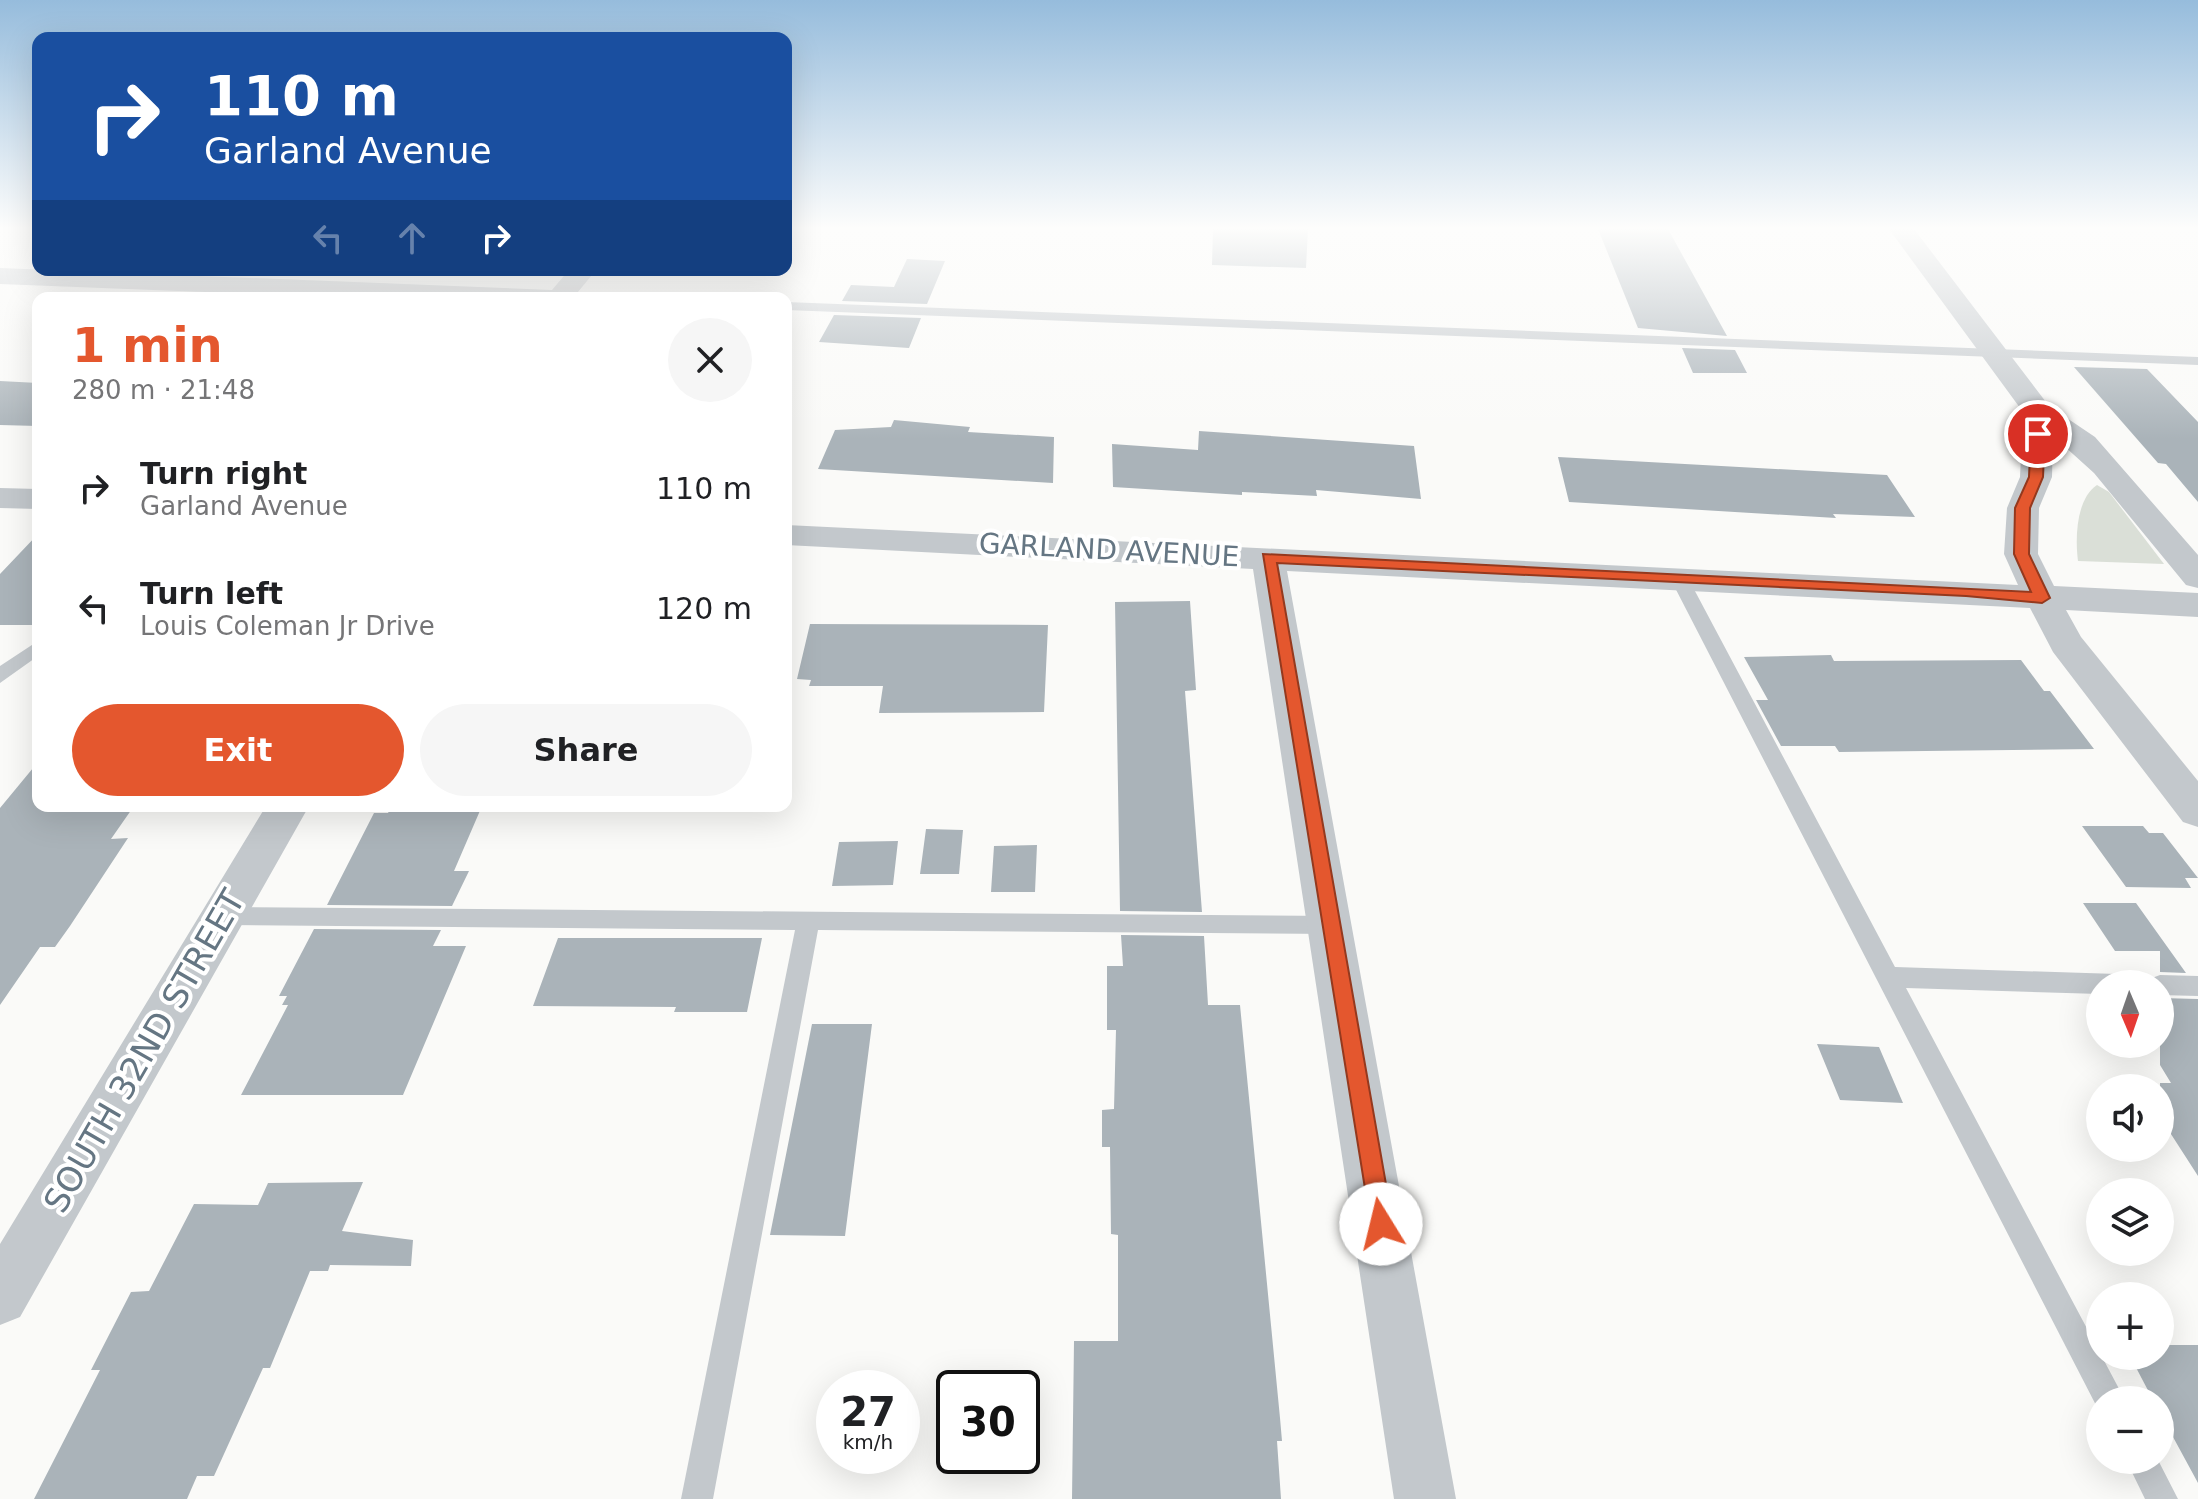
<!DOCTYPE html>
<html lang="en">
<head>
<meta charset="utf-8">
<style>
  :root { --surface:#fff; --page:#f6f6f6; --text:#202124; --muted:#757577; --accent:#e4572e }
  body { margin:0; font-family:"DejaVu Sans",sans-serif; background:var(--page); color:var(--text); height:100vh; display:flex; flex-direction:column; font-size:30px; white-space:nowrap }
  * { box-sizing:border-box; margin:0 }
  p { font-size:26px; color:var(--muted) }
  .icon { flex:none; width:44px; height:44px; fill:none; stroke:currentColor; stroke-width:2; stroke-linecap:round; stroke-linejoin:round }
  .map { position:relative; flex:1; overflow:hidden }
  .details { position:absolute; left:32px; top:292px; width:760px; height:520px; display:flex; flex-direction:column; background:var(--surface); border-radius:16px; box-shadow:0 8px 32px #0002 }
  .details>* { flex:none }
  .banner { position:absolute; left:32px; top:32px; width:760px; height:244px; border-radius:16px; box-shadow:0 8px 32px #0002; background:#1a4fa0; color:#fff; overflow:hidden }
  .needle { width:52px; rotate:178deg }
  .fabs { position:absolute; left:2086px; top:970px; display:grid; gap:16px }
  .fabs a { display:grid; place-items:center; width:88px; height:88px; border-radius:50%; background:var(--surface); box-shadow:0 8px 32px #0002; font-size:40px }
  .speed { position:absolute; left:816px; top:1370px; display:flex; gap:16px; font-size:40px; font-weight:700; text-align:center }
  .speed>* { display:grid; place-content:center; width:104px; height:104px; border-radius:50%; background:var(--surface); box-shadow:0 8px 32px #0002; line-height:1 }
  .speed small { font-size:20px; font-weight:400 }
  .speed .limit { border:4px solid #111; border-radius:12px; background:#fff; color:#111 }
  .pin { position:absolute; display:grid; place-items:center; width:68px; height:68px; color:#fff; margin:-34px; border:4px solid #fff; border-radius:50%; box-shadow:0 2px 8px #0007 }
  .me { position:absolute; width:88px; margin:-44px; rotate:351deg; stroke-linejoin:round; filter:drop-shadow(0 0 6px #0008) }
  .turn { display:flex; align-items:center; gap:28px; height:168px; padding:0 40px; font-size:36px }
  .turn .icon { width:104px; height:104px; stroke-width:2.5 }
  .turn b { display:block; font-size:56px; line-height:68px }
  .lanes { display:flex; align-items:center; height:76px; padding:0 40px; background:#0003; justify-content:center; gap:40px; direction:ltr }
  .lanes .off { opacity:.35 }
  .round { display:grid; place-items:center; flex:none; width:84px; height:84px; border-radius:42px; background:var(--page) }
  .summary { display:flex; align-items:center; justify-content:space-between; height:136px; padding:0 40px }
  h1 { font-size:48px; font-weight:700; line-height:60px; color:var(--accent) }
  .button { display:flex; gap:16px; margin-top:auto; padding:16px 40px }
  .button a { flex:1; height:92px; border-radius:48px; background:var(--accent); color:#fff; font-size:32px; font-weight:700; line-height:92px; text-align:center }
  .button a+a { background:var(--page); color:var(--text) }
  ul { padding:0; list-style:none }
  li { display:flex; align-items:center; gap:24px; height:120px; padding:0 40px }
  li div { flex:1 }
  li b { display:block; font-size:30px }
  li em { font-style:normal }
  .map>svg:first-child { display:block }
  .green { fill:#dadfd7 }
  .building { fill:#aab3b9 }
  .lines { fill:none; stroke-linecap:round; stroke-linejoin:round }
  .lane { fill:#c3c8cc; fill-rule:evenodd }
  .street { fill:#c3c8cc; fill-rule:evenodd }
  .route { fill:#e4572e; stroke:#94391e; stroke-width:2 }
  .labels { text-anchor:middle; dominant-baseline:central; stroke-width:8; stroke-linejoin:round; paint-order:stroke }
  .street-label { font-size:28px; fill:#657683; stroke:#fff }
  .near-street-label { font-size:34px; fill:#657683; stroke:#fff }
</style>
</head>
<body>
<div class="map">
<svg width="2198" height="1499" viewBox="0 0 2198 1499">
  <rect width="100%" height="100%" fill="#fafaf8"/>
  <path class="green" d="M 2097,485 L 2109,492 L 2164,564 L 2078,561 C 2075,538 2076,499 2097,485 Z"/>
  <path class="building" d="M 1213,229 L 1308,229 L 1306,268 L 1212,265 Z
    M 1598,229 L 1668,229 L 1727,336 L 1638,328 Z
    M 907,259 L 945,261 L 927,304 L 842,301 L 851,285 L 894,287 Z
    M 834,315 L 921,318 L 909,348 L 819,342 Z
    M 1682,348 L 1735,350 L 1747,373 L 1693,373 Z
    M 2074,367 L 2147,369 L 2198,422 L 2198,502 L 2166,464 L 2158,463 Z
    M 0,381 L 38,383 L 38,426 L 0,425 Z
    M 894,420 L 970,427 L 968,432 L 1054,437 L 1053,483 L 818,469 L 835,430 L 891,427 Z
    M 1199,431 L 1414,446 L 1421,499 L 1316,490 L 1317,496 L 1242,492 L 1242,495 L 1113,487 L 1112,444 L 1198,450 Z
    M 1558,457 L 1887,475 L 1915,517 L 1833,514 L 1836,518 L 1569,502 Z
    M 38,534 L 38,625 L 0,625 L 0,574 Z
    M 1190,601 L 1196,690 L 1185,691 L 1202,912 L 1120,911 L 1115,602 Z
    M 810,624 L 1048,625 L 1044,712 L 879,713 L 883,686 L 809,686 L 811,680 L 797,679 Z
    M 1831,655 L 1834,661 L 2021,660 L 2044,691 L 2050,691 L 2094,749 L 1839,752 L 1835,746 L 1781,746 L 1756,700 L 1768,700 L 1744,657 Z
    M 38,762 L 38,806 L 134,806 L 111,839 L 128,838 L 70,926 L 55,947 L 40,947 L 0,1005 L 0,808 Z
    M 392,806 L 482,806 L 454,871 L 469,871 L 452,906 L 327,905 L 374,813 L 388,813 Z
    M 2082,826 L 2143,826 L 2149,833 L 2163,833 L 2198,878 L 2185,878 L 2191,888 L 2126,887 Z
    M 926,829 L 963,830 L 959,874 L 920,874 Z
    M 898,841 L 893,885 L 832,886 L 839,842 Z
    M 1037,845 L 1035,892 L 991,892 L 994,846 Z
    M 2083,903 L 2136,903 L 2186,973 L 2160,972 L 2160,951 L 2115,951 Z
    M 314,929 L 441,930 L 433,946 L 466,946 L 403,1095 L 241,1095 L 288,1005 L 282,1005 L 287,996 L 279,996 Z
    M 1121,935 L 1204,936 L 1208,1005 L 1240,1005 L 1280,1418 L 1282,1441 L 1277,1441 L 1281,1499 L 1072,1499 L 1074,1341 L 1118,1341 L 1118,1235 L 1111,1234 L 1110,1147 L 1102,1147 L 1102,1110 L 1114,1109 L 1116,1030 L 1107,1030 L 1107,966 L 1123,966 Z
    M 558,938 L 762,938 L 747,1012 L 674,1012 L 676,1007 L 533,1006 Z
    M 2160,998 L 2198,999 L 2198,1176 L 2160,1117 L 2160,1083 L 2171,1083 L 2160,1065 Z
    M 812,1024 L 872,1024 L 845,1236 L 770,1235 Z
    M 1817,1044 L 1879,1047 L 1903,1103 L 1840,1100 Z
    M 363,1182 L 342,1231 L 413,1240 L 411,1266 L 330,1265 L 328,1271 L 310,1271 L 270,1368 L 263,1368 L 214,1476 L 197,1476 L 187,1499 L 34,1499 L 100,1370 L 91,1370 L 131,1292 L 149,1291 L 194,1204 L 258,1205 L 268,1183 Z
    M 2160,1345 L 2198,1345 L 2198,1483 L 2160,1413 L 2160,1400 L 2153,1400 L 2130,1356 L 2160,1356 Z"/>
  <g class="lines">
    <path class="lane" d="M 786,302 L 2198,357 L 2198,365 L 786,310 Z
      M 1679,572 L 1688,578 L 1895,967 L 2117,974 L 2125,977 L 2129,984 L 2100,984 L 2100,994 L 1906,988 L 2125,1400 L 2100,1400 L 2099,1411 L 1670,578 Z
      M 38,641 L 38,656 L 0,683 L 0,666 Z
      M 224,907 L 1332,916 L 1340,918 L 1343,925 L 1340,932 L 1332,934 L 818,930 L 713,1499 L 681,1499 L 795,930 L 224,925 L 216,923 L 213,916 L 216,909 Z
      M 2160,975 L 2198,976 L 2198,996 L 2160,995 L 2160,984 L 2149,984 L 2152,978 Z
      M 2126,1460 L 2158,1460 L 2178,1499 L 2145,1499 Z"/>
    <path class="street" d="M 1889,229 L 1914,229 L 2049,406 L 2095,437 L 2198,555 L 2198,588 L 2186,585 L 2094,473 L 2053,436 L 2052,477 L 2039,508 L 2038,554 L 2054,586 L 2198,593 L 2198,617 L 2066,610 L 2081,637 L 2198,781 L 2198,827 L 2183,822 L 2053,652 L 2030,608 L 1287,571 L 1456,1499 L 1394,1499 L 1253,569 L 786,545 L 786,525 L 2018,585 L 2004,554 L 2007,508 L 2020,477 L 2023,412 Z
      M 0,268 L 552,290 L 569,270 L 596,270 L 573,298 L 361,298 L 0,284 Z
      M 0,488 L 38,489 L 38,509 L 0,508 Z
      M 266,806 L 309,806 L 20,1317 L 0,1325 L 0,1244 Z"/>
  </g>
  <linearGradient id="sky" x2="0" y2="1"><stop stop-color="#96bcdc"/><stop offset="0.52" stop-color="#fdfdfc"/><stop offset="1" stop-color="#fdfdfc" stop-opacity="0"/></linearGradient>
  <rect width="2198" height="439" fill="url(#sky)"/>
  <path class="route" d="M 2038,429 L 2045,434 L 2043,477 L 2030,508 L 2029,554 L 2050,598 L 2042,603 L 1966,596 L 1277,563 L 1393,1224 L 1389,1232 L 1381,1236 L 1372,1232 L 1263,554 L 2031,592 L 2014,554 L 2015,508 L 2029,477 L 2031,434 Z"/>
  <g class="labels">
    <g class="street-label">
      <text transform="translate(1109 550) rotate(3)">GARLAND AVENUE</text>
    </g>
    <g class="near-street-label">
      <text transform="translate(144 1051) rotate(-60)">SOUTH 32ND STREET</text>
    </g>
  </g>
</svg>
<div class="fabs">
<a><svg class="needle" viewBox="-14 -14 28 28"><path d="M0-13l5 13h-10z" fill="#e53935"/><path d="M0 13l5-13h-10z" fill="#757577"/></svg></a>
<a><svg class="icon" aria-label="sound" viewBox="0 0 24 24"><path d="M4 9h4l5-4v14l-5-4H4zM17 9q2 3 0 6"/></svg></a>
<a><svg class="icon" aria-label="layers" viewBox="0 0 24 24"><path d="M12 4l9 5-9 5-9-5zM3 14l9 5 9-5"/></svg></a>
<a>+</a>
<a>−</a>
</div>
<div class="speed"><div>27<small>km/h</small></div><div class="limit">30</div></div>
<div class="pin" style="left:2038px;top:434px;background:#d93025"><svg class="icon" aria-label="arrive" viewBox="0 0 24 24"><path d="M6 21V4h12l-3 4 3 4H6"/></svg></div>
<svg class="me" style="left:1381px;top:1224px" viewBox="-20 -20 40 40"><circle r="19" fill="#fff"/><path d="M0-13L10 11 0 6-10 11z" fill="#e4572e"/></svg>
<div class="banner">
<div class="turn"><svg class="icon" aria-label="right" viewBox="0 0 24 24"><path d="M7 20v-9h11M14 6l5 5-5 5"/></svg><div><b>110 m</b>Garland Avenue</div></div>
<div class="lanes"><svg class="icon off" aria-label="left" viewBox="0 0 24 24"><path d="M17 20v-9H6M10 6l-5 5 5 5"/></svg><svg class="icon off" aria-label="ahead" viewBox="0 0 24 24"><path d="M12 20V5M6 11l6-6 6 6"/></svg><svg class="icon" aria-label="right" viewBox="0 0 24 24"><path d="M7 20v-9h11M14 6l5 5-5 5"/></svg></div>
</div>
<section class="details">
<div class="summary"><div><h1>1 min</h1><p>280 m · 21:48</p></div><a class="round"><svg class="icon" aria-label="close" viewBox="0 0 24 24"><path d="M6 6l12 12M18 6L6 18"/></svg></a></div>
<ul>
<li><svg class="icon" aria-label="right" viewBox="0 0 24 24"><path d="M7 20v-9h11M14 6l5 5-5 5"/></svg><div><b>Turn right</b><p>Garland Avenue</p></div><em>110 m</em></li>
<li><svg class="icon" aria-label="left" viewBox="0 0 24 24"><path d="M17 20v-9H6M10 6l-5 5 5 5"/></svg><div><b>Turn left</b><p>Louis Coleman Jr Drive</p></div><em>120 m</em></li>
</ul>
<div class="button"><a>Exit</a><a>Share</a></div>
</section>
</div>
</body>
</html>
